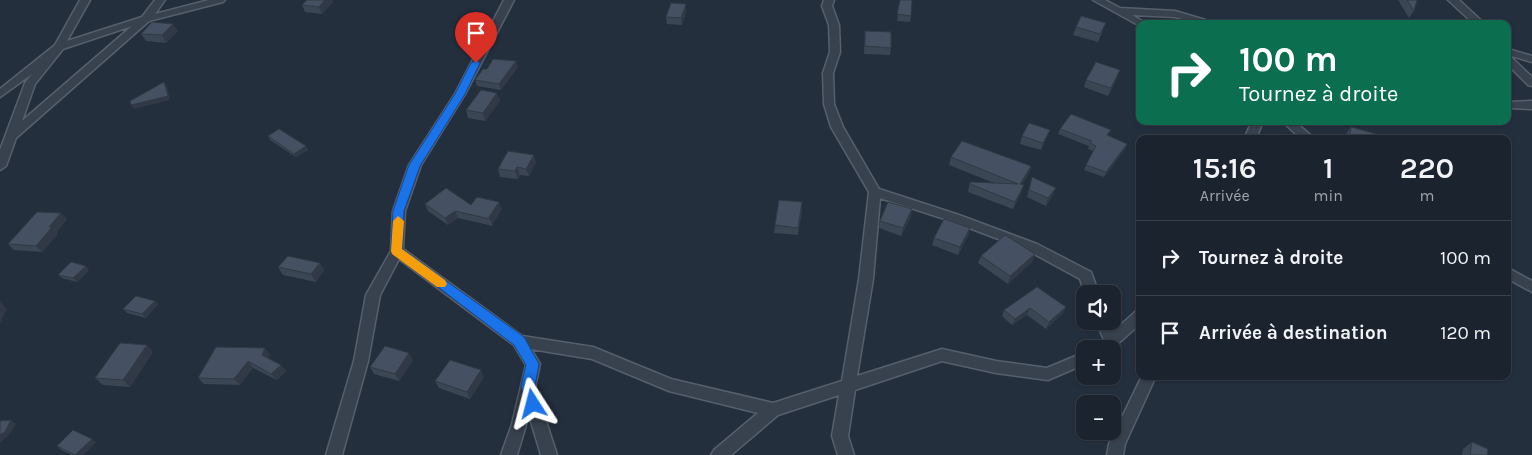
<!DOCTYPE html>
<html lang="fr">
<head>
<meta charset="utf-8">
<style>
  :root { --surface:#1b232e; --page:#242b36; --text:#f1f3f6; --muted:#a0a4aa; --line:#39404a }
  body { margin:0; font-family:Karla,sans-serif; background:var(--page); color:var(--text); height:100vh; display:flex; flex-direction:column; font-size:19px; white-space:nowrap }
  * { box-sizing:border-box; margin:0 }
  p { font-size:16px; color:var(--muted) }
  .icon { flex:none; width:28px; height:28px; fill:none; stroke:currentColor; stroke-width:2; stroke-linecap:round; stroke-linejoin:round }
  .map { position:relative; flex:1; overflow:hidden }
  .drawer { position:absolute; left:1136px; top:135px; width:375px; height:245px; display:flex; flex-direction:column; background:var(--surface); border-radius:10px; box-shadow:0 1px 4px #0004,0 0 0 1px var(--line) }
  .drawer>* { flex:none }
  .top-card { position:absolute; left:1136px; top:20px; width:375px; height:105px; border-radius:10px; box-shadow:0 1px 4px #0004,0 0 0 1px var(--line); background:#0b6e4f; color:#fff; overflow:hidden }
  .tools { position:absolute; left:1076px; top:285px; display:grid; gap:10px }
  .tools a { display:grid; place-items:center; width:45px; height:45px; border-radius:10px; background:var(--surface); box-shadow:0 1px 4px #0004,0 0 0 1px var(--line); font-size:25px }
  .pin { position:absolute; display:grid; place-items:center; width:42px; height:42px; color:#fff; margin:-51px -21px; border-radius:50% 50% 50% 0; rotate:-45deg; box-shadow:0 0 5px #0007 }
  .pin .icon { rotate:45deg }
  .me { position:absolute; width:55px; margin:-28px; rotate:351deg; stroke-linejoin:round; filter:drop-shadow(0 0 4px #0008) }
  .turn { display:flex; align-items:center; gap:18px; height:105px; padding:0 20px; font-size:22px }
  .turn .icon { width:65px; height:65px; stroke-width:2.5 }
  .turn b { display:block; font-size:35px; line-height:42px }
  .eta { display:flex; justify-content:space-evenly; align-items:center; height:85px; text-align:center }
  .eta b { font-size:30px; font-weight:600; line-height:35px }
  ul { padding:0; list-style:none }
  li { display:flex; align-items:center; gap:15px; height:75px; padding:0 20px; border-top:1px solid var(--line) }
  li div { flex:1 }
  li b { display:block; font-size:19px }
  li em { font-style:normal }
  .map>svg:first-child { display:block }
  .lines { fill:none; stroke-linecap:round; stroke-linejoin:round }
  .minor-casing { stroke:#565f6c; stroke-width:3 }
  .minor { fill:#38414e; fill-rule:evenodd }
  .wall { fill:#3b4654 }
  .shaded-wall { fill:#303945 }
  .building { fill:#455162; stroke:#303945 }
  .route { fill:#1a73e8; stroke:#114b97 }
  .slow { fill:#f59e0b }
</style>
</head>
<body>
<div class="map">
<svg width="1532" height="455" viewBox="0 0 1532 455">
  <rect width="100%" height="100%" fill="#242f3e"/>
  <g class="lines">
    <g class="minor-casing">
      <path id="minor" d="M 80,0 L 90,0 L 67,41 L 142,17 L 155,0 L 165,0 L 155,14 L 209,0 L 225,0 L 223,2 L 149,21 L 16,138 L 6,166 L 0,170 L 0,150 L 25,83 L 32,74 L 0,97 L 0,89 L 55,45 ZM 132,26 L 22,121 L 35,84 L 63,49 Z
        M 504,0 L 514,0 L 465,94 L 421,165 L 405,211 L 403,249 L 522,336 L 593,347 L 671,379 L 773,403 L 842,381 L 859,279 L 869,192 L 831,127 L 824,104 L 823,73 L 830,52 L 829,25 L 822,6 L 824,0 L 834,0 L 832,6 L 839,25 L 840,52 L 833,73 L 834,104 L 843,127 L 879,189 L 959,215 L 1037,244 L 1091,272 L 1099,294 L 1085,294 L 1080,279 L 1027,250 L 951,221 L 880,198 L 873,279 L 857,376 L 942,349 L 996,361 L 1047,368 L 1085,352 L 1085,364 L 1048,380 L 996,373 L 942,361 L 855,390 L 848,436 L 854,455 L 838,455 L 832,436 L 839,395 L 778,415 L 731,455 L 711,455 L 714,450 L 758,413 L 669,391 L 592,359 L 531,349 L 540,364 L 535,387 L 557,455 L 541,455 L 529,415 L 517,455 L 501,455 L 512,424 L 526,365 L 514,345 L 399,259 L 380,295 L 368,361 L 342,455 L 326,455 L 354,361 L 366,295 L 391,251 L 393,211 L 409,165 L 455,94 Z
        M 1093,0 L 1105,0 L 1120,8 L 1175,11 L 1219,24 L 1202,24 L 1175,17 L 1132,15 L 1147,24 L 1140,24 L 1140,26 Z
        M 1448,0 L 1459,0 L 1485,24 L 1474,24 Z
        M 1508,49 L 1532,56 L 1532,62 L 1508,55 Z
        M 1508,57 L 1512,58 L 1532,77 L 1532,86 L 1528,85 L 1508,65 Z
        M 1532,101 L 1532,109 L 1508,108 L 1508,102 Z
        M 1252,121 L 1263,121 L 1256,139 L 1244,139 Z
        M 1282,121 L 1294,121 L 1315,139 L 1301,139 Z
        M 1508,268 L 1532,281 L 1532,292 L 1508,279 Z
        M 1140,310 L 1140,324 L 1112,349 L 1096,349 L 1104,340 L 1096,321 L 1110,321 L 1114,331 L 1135,312 Z
        M 1142,376 L 1156,376 L 1125,444 L 1123,455 L 1107,455 L 1109,444 Z"/>
    </g>
    <use href="#minor" class="minor"/>
  </g>
  <path class="wall" d="M 307,0 L 332,0 L 333,2 L 322,14 L 305,12 L 302,5 Z
    M 900,0 L 911,16 L 910,22 L 897,21 Z
    M 1398,0 L 1417,0 L 1414,11 L 1409,18 Z
    M 686,11 L 682,25 L 667,24 L 666,17 Z
    M 1076,27 L 1103,30 L 1098,42 L 1073,35 Z
    M 178,31 L 166,43 L 146,41 L 141,34 Z
    M 865,31 L 891,48 L 890,55 L 864,54 Z
    M 516,61 L 518,67 L 501,90 L 477,86 L 475,80 L 487,69 Z
    M 1117,78 L 1108,96 L 1084,87 L 1086,80 Z
    M 500,101 L 485,121 L 468,118 L 466,110 Z
    M 1351,127 L 1380,139 L 1345,139 L 1346,134 Z
    M 1060,129 L 1109,136 L 1127,144 L 1125,149 L 1104,177 L 1084,170 L 1093,151 L 1088,149 L 1089,146 L 1058,134 Z
    M 1050,130 L 1041,150 L 1020,144 L 1022,136 Z
    M 268,136 L 306,146 L 308,150 L 296,157 L 270,140 Z
    M 951,157 L 1031,166 L 1029,173 L 1022,184 L 1022,192 L 1013,209 L 968,192 L 970,182 L 994,183 L 949,165 Z
    M 536,162 L 529,176 L 520,175 L 518,179 L 500,177 L 498,169 Z
    M 1032,177 L 1053,195 L 1046,206 L 1027,197 Z
    M 425,204 L 471,205 L 502,209 L 492,224 L 493,226 L 458,218 L 448,225 L 428,211 Z
    M 802,210 L 798,235 L 774,233 L 775,225 Z
    M 911,217 L 901,236 L 879,228 L 880,221 Z
    M 67,219 L 57,232 L 58,234 L 42,252 L 14,250 L 8,244 Z
    M 970,228 L 968,236 L 958,255 L 932,245 L 934,238 Z
    M 1035,254 L 1032,262 L 1008,284 L 978,263 L 981,256 Z
    M 320,263 L 324,270 L 316,282 L 283,275 L 278,267 Z
    M 89,270 L 77,282 L 62,278 L 58,275 Z
    M 1037,287 L 1063,313 L 1046,329 L 1027,315 L 1012,325 L 1002,316 L 1004,310 Z
    M 155,301 L 158,304 L 146,318 L 127,313 L 123,309 Z
    M 265,348 L 270,355 L 268,358 L 281,365 L 286,371 L 277,380 L 253,368 L 240,385 L 204,384 L 198,378 Z
    M 153,352 L 130,387 L 103,385 L 95,378 Z
    M 413,360 L 399,381 L 374,374 L 370,367 Z
    M 484,377 L 470,399 L 439,388 L 435,381 Z
    M 96,442 L 83,455 L 72,455 L 61,450 L 57,446 Z
    M 1472,442 L 1487,455 L 1462,455 L 1463,449 Z"/>
  <path class="shaded-wall" d="M 325,0 L 332,0 L 333,2 L 322,14 L 319,7 Z
    M 686,4 L 686,11 L 682,25 L 681,18 Z
    M 173,24 L 178,31 L 166,43 L 162,35 Z
    M 516,61 L 518,67 L 501,90 L 499,84 Z
    M 1120,70 L 1117,78 L 1108,96 L 1111,88 Z
    M 164,82 L 167,86 L 170,100 L 134,109 L 131,105 Z
    M 497,93 L 500,101 L 485,121 L 483,113 Z
    M 1050,130 L 1047,137 L 1041,150 L 1043,143 Z
    M 1127,144 L 1125,149 L 1104,177 L 1106,172 Z
    M 306,146 L 308,150 L 296,157 L 294,154 Z
    M 534,155 L 536,162 L 529,176 L 526,169 Z
    M 1031,166 L 1029,173 L 1018,192 L 1020,184 Z
    M 517,167 L 520,175 L 518,179 L 515,171 Z
    M 1024,185 L 1022,192 L 1013,209 L 1015,202 Z
    M 1056,188 L 1053,195 L 1046,206 L 1048,198 Z
    M 499,202 L 502,209 L 492,224 L 489,217 Z
    M 802,202 L 802,210 L 798,235 L 798,228 Z
    M 912,209 L 911,217 L 901,236 L 903,228 Z
    M 455,211 L 458,218 L 448,225 L 445,218 Z
    M 61,213 L 67,219 L 57,232 L 58,234 L 42,252 L 36,246 L 49,227 Z
    M 970,228 L 968,236 L 958,255 L 960,247 Z
    M 1035,254 L 1032,262 L 1008,284 L 1010,276 Z
    M 320,263 L 324,270 L 316,282 L 311,274 Z
    M 86,266 L 89,270 L 77,282 L 73,278 Z
    M 155,301 L 158,304 L 146,318 L 142,314 Z
    M 0,302 L 7,309 L 0,323 Z
    M 1066,307 L 1063,313 L 1046,329 L 1049,322 Z
    M 1030,308 L 1027,315 L 1012,325 L 1015,319 Z
    M 147,345 L 153,352 L 130,387 L 123,380 Z
    M 265,348 L 270,355 L 267,361 L 262,355 Z
    M 409,353 L 413,360 L 399,381 L 395,374 Z
    M 248,361 L 253,368 L 240,385 L 234,379 Z
    M 281,365 L 286,371 L 277,380 L 271,374 Z
    M 481,370 L 484,377 L 470,399 L 467,392 Z
    M 11,420 L 16,424 L 9,435 L 0,443 L 0,435 Z
    M 92,439 L 96,442 L 83,455 L 75,455 Z"/>
  <path class="building" d="M 307,0 L 325,0 L 319,7 L 302,5 Z
    M 900,0 L 912,0 L 911,16 L 897,14 Z
    M 1407,0 L 1417,0 L 1414,11 Z
    M 671,3 L 686,4 L 681,18 L 666,17 Z
    M 1081,16 L 1106,23 L 1100,34 L 1076,27 Z
    M 152,22 L 173,24 L 162,35 L 141,34 Z
    M 865,31 L 891,32 L 891,48 L 865,46 Z
    M 493,59 L 516,61 L 499,84 L 475,80 L 483,69 L 487,69 Z
    M 1096,62 L 1120,70 L 1111,88 L 1086,80 Z
    M 164,82 L 168,96 L 131,105 L 130,101 Z
    M 481,90 L 497,93 L 483,113 L 466,110 Z
    M 1071,114 L 1111,130 L 1107,135 L 1127,144 L 1106,172 L 1086,165 L 1096,146 L 1090,143 L 1092,141 L 1060,129 Z
    M 1029,123 L 1050,130 L 1043,143 L 1022,136 Z
    M 1351,127 L 1380,135 L 1380,139 L 1349,139 Z
    M 279,129 L 306,146 L 294,154 L 268,136 Z
    M 962,141 L 1031,166 L 1020,184 L 1024,185 L 1015,202 L 970,184 L 970,182 L 1018,184 L 951,157 Z
    M 508,151 L 534,155 L 526,169 L 517,167 L 515,171 L 498,169 Z
    M 1032,177 L 1056,188 L 1048,198 L 1029,190 Z
    M 446,188 L 471,205 L 477,197 L 499,202 L 489,217 L 490,219 L 455,211 L 445,218 L 425,204 Z
    M 779,200 L 802,202 L 798,228 L 775,225 Z
    M 888,202 L 912,209 L 903,228 L 880,221 Z
    M 37,212 L 61,213 L 49,227 L 52,227 L 36,246 L 8,244 Z
    M 944,219 L 970,228 L 960,247 L 934,238 Z
    M 1005,235 L 1035,254 L 1010,276 L 981,256 Z
    M 288,256 L 320,263 L 311,274 L 278,267 Z
    M 71,262 L 86,266 L 73,278 L 58,275 Z
    M 1037,287 L 1066,307 L 1049,322 L 1030,308 L 1015,319 L 1004,310 Z
    M 136,296 L 155,301 L 142,314 L 123,309 Z
    M 120,343 L 147,345 L 123,380 L 95,378 Z
    M 385,346 L 409,353 L 395,374 L 370,367 Z
    M 216,347 L 265,348 L 262,355 L 281,365 L 271,374 L 248,361 L 234,379 L 198,378 Z
    M 450,360 L 481,370 L 467,392 L 435,381 Z
    M 11,420 L 5,432 L 0,435 L 0,421 Z
    M 73,430 L 92,439 L 75,455 L 57,446 Z
    M 1472,442 L 1488,449 L 1487,455 L 1470,455 Z"/>
  <path class="route" d="M 476,60 L 480,63 L 465,94 L 420,166 L 404,211 L 402,249 L 524,337 L 539,364 L 535,386 L 540,404 L 538,408 L 533,409 L 528,408 L 521,386 L 526,365 L 514,345 L 391,251 L 393,211 L 409,165 L 455,94 L 471,63 Z"/>
  <path class="slow" d="M 398,216 L 404,221 L 402,249 L 445,280 L 447,284 L 445,287 L 437,287 L 392,254 L 391,251 L 393,221 Z"/>
</svg>
<div class="tools">
<a><svg class="icon" aria-label="sound" viewBox="0 0 24 24"><path d="M4 9h4l5-4v14l-5-4H4zM17 9q2 3 0 6"/></svg></a>
<a>+</a>
<a>−</a>
</div>
<div class="pin" style="left:476px;top:63px;background:#d93025"><svg class="icon" aria-label="arrive" viewBox="0 0 24 24"><path d="M6 21V4h12l-3 4 3 4H6"/></svg></div>
<svg class="me" style="left:533px;top:404px" viewBox="-20 -20 40 40"><path d="M0-17L14 15 0 8-14 15z" fill="#1a73e8" stroke="#fff" stroke-width="4"/></svg>
<div class="top-card">
<div class="turn"><svg class="icon" aria-label="right" viewBox="0 0 24 24"><path d="M7 20v-9h11M14 6l5 5-5 5"/></svg><div><b>100 m</b>Tournez à droite</div></div>
</div>
<section class="drawer">
<div class="eta">
<div><b>15:16</b><p>Arrivée</p></div>
<div><b>1</b><p>min</p></div>
<div><b>220</b><p>m</p></div>
</div>
<ul>
<li><svg class="icon" aria-label="right" viewBox="0 0 24 24"><path d="M7 20v-9h11M14 6l5 5-5 5"/></svg><div><b>Tournez à droite</b></div><em>100 m</em></li>
<li><svg class="icon" aria-label="arrive" viewBox="0 0 24 24"><path d="M6 21V4h12l-3 4 3 4H6"/></svg><div><b>Arrivée à destination</b></div><em>120 m</em></li>
</ul>
</section>
</div>
</body>
</html>
